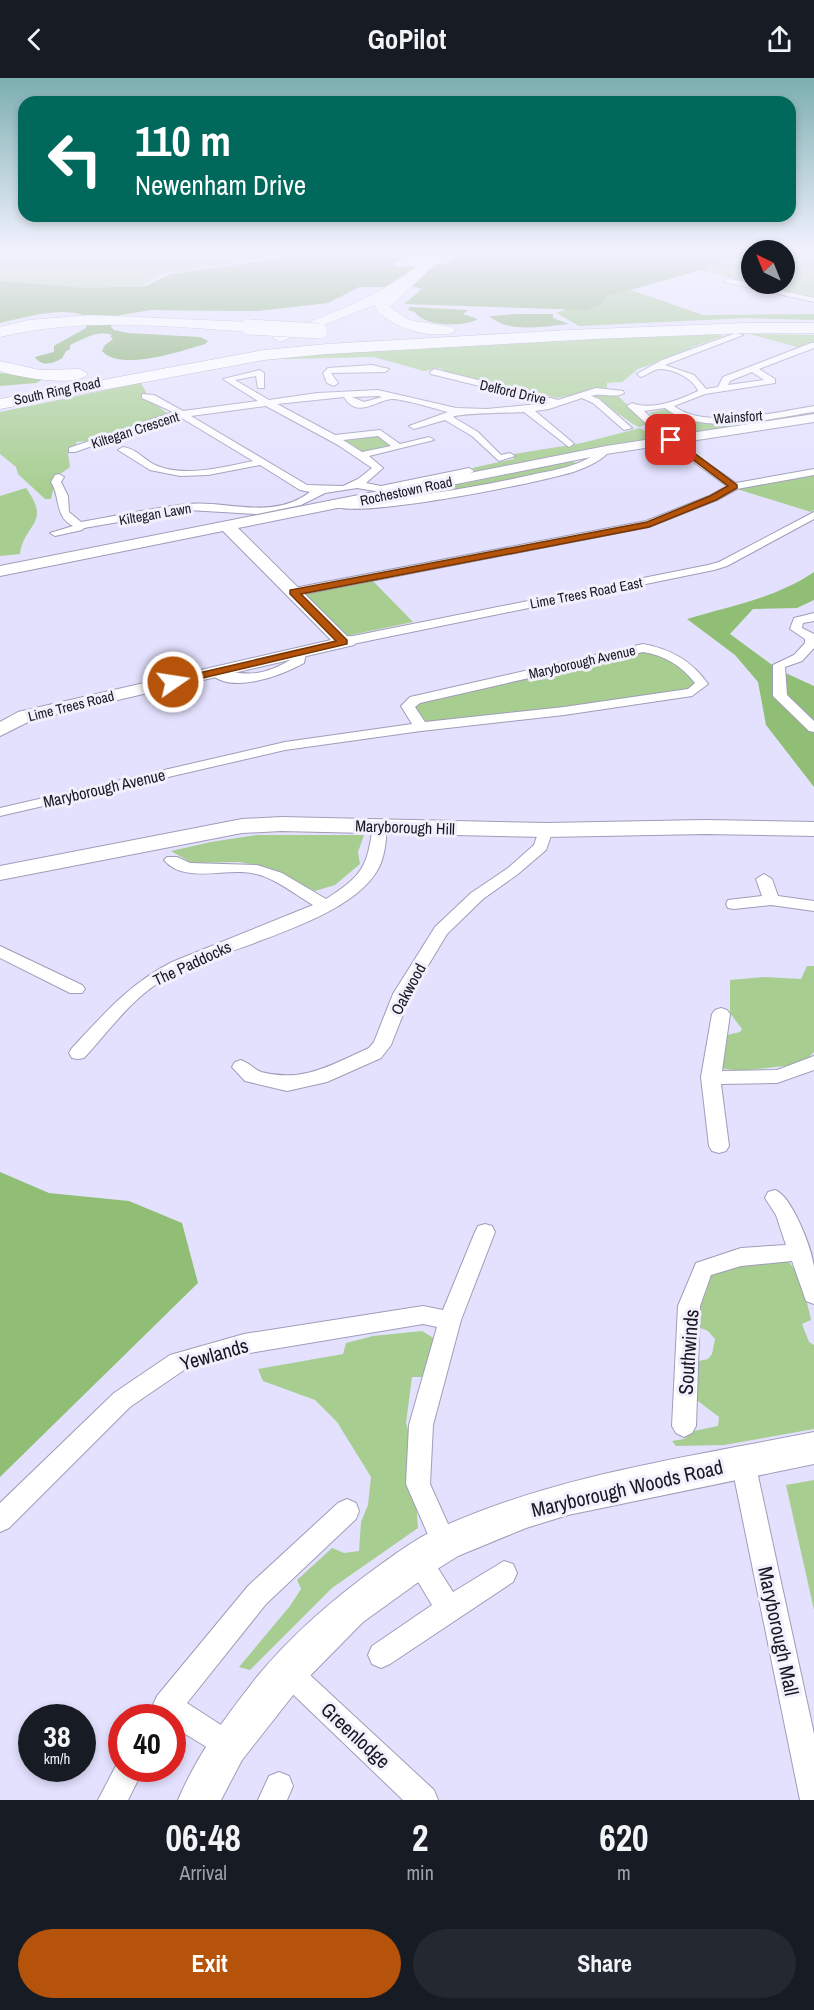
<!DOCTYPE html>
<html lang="en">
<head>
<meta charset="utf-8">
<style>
  :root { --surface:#171b24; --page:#242831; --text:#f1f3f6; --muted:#9ea1a6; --accent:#b45309 }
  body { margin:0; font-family:"Archivo Narrow",sans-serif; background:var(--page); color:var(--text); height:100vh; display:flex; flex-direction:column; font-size:22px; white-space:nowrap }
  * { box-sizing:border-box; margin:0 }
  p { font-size:20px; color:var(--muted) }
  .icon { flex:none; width:33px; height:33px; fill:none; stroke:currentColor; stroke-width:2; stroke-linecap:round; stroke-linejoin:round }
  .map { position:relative; height:1722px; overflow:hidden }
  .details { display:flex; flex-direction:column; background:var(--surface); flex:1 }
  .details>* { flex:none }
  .hud { position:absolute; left:18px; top:18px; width:778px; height:126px; border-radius:18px; box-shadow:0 3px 9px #0003; background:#00695c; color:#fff; overflow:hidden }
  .needle { width:39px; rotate:317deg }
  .fabs { position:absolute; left:741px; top:162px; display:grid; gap:12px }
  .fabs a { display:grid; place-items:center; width:54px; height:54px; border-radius:50%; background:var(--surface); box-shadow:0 3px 9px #0003; font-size:30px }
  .speed { position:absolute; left:18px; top:1626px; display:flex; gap:12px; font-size:30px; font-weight:700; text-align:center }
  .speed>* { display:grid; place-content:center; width:78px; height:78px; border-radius:50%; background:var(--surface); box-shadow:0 3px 9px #0003; line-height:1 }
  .speed small { font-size:15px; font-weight:400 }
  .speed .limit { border:9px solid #d22; background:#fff; color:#111 }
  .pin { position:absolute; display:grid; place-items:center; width:51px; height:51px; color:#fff; margin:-26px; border-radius:12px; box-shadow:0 3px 9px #0006 }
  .me { position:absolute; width:66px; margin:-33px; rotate:77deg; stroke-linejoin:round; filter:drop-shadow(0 0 4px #0008) }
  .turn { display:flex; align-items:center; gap:21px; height:126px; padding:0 18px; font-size:27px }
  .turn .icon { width:78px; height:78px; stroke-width:2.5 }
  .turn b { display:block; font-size:42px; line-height:51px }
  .eta { display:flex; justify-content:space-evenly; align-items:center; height:102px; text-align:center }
  .eta b { font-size:36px; font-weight:700; line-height:42px }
  .button { display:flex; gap:12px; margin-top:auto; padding:12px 18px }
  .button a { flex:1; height:69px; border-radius:36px; background:var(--accent); color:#fff; font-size:24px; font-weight:700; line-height:69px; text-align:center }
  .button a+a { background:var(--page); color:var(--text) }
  header { display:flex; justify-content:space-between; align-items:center; height:78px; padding:0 18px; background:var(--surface); font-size:27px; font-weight:700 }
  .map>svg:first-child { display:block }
  .green { fill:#a7ce90 }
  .forest { fill:#90be74 }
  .water { fill:#7aa65d }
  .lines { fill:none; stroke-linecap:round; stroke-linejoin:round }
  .street-casing { stroke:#9f9db8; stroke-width:2 }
  .secondary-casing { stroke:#9f9db8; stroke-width:2 }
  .highway-casing { stroke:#9f9db8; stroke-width:1 }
  .street { fill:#fff; fill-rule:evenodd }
  .secondary { fill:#fff; fill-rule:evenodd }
  .highway { fill:#fff; fill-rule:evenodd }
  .highway-bridge-casing { stroke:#9f9db8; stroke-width:16; stroke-linecap:butt }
  .highway-bridge { stroke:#fff; stroke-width:15 }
  .route { fill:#b45309; stroke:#753606; stroke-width:1.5 }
  .labels { text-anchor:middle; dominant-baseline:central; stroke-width:6; stroke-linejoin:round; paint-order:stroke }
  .far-street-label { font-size:14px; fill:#191822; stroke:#f1f0fc }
  .street-label { font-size:16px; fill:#191822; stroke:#f1f0fc }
  .near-street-label { font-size:20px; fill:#191822; stroke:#f1f0fc }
</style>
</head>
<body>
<header><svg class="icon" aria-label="back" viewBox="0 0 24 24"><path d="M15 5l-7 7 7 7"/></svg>GoPilot<svg class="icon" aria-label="share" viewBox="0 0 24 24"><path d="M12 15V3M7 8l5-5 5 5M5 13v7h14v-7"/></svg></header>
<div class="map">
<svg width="814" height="1722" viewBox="0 0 814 1722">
  <rect width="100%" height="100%" fill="#e3e1fe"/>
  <path class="green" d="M 0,172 L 300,172 L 247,184 L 164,195 L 142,207 L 118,209 L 146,208 L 171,196 L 277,181 L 313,172 L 358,172 L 403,180 L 392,187 L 399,189 L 447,186 L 458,178 L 504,172 L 767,172 L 752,172 L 751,205 L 701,193 L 702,191 L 629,213 L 422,211 L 415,209 L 359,209 L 328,225 L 257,233 L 150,232 L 115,238 L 111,249 L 70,267 L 70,271 L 66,273 L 62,280 C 52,286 42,289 35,279 L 54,274 L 54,268 L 86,250 L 87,238 C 62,228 25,239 0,245 L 0,203 L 4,203 L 0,202 Z
    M 770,172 L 787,172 L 814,180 L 814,220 L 754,206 L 784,206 L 784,172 Z
    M 709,255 L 723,258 L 689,270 L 692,272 L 638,291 L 622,304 L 607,305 L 607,310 L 557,320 L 452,296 L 439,290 L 424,293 L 374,279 L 247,282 L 353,272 Z
    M 749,256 L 814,257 L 814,266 L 801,270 Z
    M 141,305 L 150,322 L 168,336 L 88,363 L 75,364 L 77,365 L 68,376 L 70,389 L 56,399 L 51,421 L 45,421 L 18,396 L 16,389 L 0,376 L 0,334 Z
    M 598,316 L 617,317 L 647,346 L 639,349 L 633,346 L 593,318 Z
    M 666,331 C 694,354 777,337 814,334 L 814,337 L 681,357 L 669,350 L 649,335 Z
    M 640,350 L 660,361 L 609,367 L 478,394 L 472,390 L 514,381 L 512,377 L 514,376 L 582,365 Z
    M 374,357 L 382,358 L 391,369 L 363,374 L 343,361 Z
    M 572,383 L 576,385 L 566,390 L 483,409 L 365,426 Z
    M 814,397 L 814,432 L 811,434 L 737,411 Z
    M 26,410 C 52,446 24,445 20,476 L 0,478 L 0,418 Z
    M 372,502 L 413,544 L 346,558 L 303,515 Z
    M 655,571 L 700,603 L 687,615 L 421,649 L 408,628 L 415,622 Z
    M 256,757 L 364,757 L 358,774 L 360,786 L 335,807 L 315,813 L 270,790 L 239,784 L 192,785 L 171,773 L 211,764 Z
    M 807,888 L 814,888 L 814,974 L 802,986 L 739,993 L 720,990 L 727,957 L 740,954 L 742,951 L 730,935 L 730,902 L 764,899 L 801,901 Z
    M 762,1181 L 787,1182 C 801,1196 807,1223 811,1242 L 802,1246 L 809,1264 L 814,1267 L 814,1351 L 724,1367 L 676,1368 L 672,1363 L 684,1361 L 694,1353 L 718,1348 L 719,1339 L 694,1320 L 693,1292 L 699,1283 L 708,1281 L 712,1276 L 715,1261 L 708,1253 L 698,1249 C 697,1228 702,1213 712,1195 Z
    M 422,1253 L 435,1261 L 433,1286 L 422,1299 L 412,1299 L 406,1345 L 412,1366 L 418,1450 L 332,1510 L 250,1592 L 239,1589 L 290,1528 L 301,1511 L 297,1502 L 332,1470 L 344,1475 L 359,1473 L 361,1444 L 368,1427 L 371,1399 L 337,1344 L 315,1322 L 263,1303 L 258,1291 L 343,1276 L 346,1265 L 373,1258 Z
    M 814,1402 L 814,1532 L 786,1407 Z"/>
  <path class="forest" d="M 625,210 L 703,237 L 814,236 L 814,242 L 747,240 L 579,248 L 556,235 Z
    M 0,295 L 45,300 L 36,305 L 0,308 Z
    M 814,494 L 814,522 L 797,530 L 753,531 L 730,556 L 779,592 L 814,608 L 814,709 L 766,647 L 758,604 L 735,577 L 687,541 C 730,528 776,520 814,494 Z
    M 0,1094 L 49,1115 L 129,1123 L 182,1145 L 198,1205 L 0,1399 Z"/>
  <path class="water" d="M 313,172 L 358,172 L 403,180 L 392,187 L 399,189 L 447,186 L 458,178 L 504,172 L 767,172 L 752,172 L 751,179 L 707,187 L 705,191 L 607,218 L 602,226 L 587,232 L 404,226 L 422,211 L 415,209 L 359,209 L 328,225 L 257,233 L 150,232 L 115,238 L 111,249 L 114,252 L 128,255 L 200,259 L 208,263 L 205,266 C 182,273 120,294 102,273 L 105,267 L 113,261 L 110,258 L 112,257 C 98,252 82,260 70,267 L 70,271 L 66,273 L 62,280 C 52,286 42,289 35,279 L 54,274 L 54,268 L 86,250 L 87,238 C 62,228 25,239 0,245 L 0,203 L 85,210 L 146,208 L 171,196 L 277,181 Z
    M 410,229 L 468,232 L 463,236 L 478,241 C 464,249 424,249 415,234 L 408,232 Z
    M 516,236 L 553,236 L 553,240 L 569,246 C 544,248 509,256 489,238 Z"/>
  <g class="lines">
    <g class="street-casing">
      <path id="street" d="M 727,200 L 814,220 L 814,224 L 724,204 Z
        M 736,255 L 743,257 L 665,287 L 694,297 L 706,311 L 718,309 L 723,299 L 811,265 L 814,265 L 814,270 L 759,291 L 775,301 L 775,305 L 705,316 L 674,328 C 704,352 778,334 814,328 L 814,334 C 772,340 700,359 665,330 L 644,333 L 677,364 L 736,405 L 814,391 L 814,397 L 737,411 L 717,422 L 649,449 L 294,518 L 288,514 L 294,510 L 646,443 L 709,418 L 727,408 L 671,368 L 627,328 L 632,325 C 650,333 680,322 698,313 C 693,300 673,291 660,291 C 654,291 647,297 641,299 L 637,296 L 662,282 ZM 752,294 L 764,302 L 728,307 L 730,303 Z
        M 372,287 L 389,291 L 385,294 L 331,295 L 338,305 L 334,308 L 327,305 L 323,295 L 328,290 Z
        M 434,291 L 558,322 L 596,310 L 623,313 L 624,315 C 615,321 602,314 591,318 L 599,321 L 632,350 L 624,352 L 593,325 L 582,320 L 549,331 L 535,333 L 572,364 L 574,366 L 569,369 L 524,334 C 511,335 459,335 453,339 L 478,354 L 501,377 L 510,375 L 515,378 L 499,383 L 472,358 L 445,342 L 414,351 L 409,348 L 448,334 C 436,331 401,320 391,321 C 375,323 357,341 344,319 L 277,326 L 335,357 L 380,352 L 400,366 L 429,359 L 434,362 L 369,378 L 383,390 L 366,405 L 381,408 L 469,390 L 474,393 L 469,396 L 381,414 L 357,410 L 325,415 L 301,427 L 257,436 L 188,432 L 84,450 L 82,452 L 55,458 L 50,455 L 73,448 C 54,438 61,420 51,404 L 55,397 L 59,396 L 64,399 L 61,404 L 68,418 L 69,434 L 81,444 C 116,438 152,430 187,426 C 227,422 272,443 310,414 L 300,412 L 260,387 L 208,397 L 180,398 L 150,392 L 118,372 L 123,369 C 137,371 143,381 155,387 C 184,400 223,389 253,383 L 180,339 L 169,341 L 75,374 L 69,374 L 69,370 L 173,334 L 142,320 L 142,316 L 154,317 L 183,333 L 258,323 L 223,301 L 260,292 L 264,295 L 264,310 L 258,310 L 256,298 L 235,302 L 269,322 L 317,315 L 378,312 L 456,330 L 487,331 L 549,325 L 431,296 L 430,294 ZM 378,318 L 382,319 L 364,324 L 352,319 ZM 266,328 L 338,367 L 372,390 L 358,401 L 343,408 L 307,407 L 191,338 ZM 378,358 L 391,368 L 362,374 L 343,362 Z
        M 603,370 L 611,372 C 601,383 589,388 576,393 C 544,404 352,443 332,427 L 337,424 L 350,426 C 410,419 468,411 526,398 C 553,392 582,389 603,370 Z
        M 814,434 L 814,441 L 727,488 L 714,492 L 348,567 L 342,563 L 348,559 L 708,487 L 719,484 Z
        M 814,535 L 814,543 L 803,545 L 802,550 L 814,556 L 814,570 L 802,583 L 785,589 L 787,617 L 814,643 L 814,654 L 809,653 L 773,618 L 773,587 L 794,577 L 805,565 L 805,561 L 790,551 L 794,540 Z
        M 643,566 C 671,571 692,583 708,606 L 692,618 L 564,637 L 421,653 L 285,672 L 0,738 L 0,730 L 285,664 L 412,646 L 401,628 L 410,619 ZM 643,574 C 664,577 682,588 695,605 L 688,611 L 564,629 L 425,644 L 415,629 L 420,625 Z
        M 300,571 L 306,575 L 304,585 C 282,597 230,618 209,594 L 215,590 C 249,599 263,598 294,580 L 296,572 Z
        M 380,744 L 387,748 C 386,763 385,780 377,793 C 345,847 219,870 163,902 C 131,921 109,953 84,980 L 78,981 L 72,980 L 69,975 L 72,970 C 104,936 129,906 172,884 L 313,827 C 294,816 273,798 251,795 C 224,790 184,806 164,782 L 167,779 L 177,779 L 190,785 L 257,787 L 282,795 L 326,821 C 362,798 367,790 373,748 Z
        M 546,748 L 553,752 L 546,772 L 518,796 L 483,821 L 447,856 L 411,916 L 391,967 L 381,980 L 327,1004 L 287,1013 L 245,1003 L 232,989 L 235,984 L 241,982 C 249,985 254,991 261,994 C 303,1005 331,987 369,970 L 374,964 L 393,916 L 435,849 L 471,815 L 508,790 L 534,767 L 539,752 Z
        M 764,796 L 772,801 L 778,818 L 814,823 L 814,833 L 771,827 L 734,831 L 728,830 L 726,826 L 728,822 L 762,818 L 756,801 Z
        M 0,868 L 82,907 L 85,911 L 82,915 L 70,915 L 0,880 Z
        M 721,930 L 727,932 L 730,936 L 722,993 L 777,992 L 814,978 L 814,992 L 777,1005 L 721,1006 L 729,1068 L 726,1073 L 719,1075 L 712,1073 L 709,1068 L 701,999 L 712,936 L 715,932 Z
        M 775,1112 C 792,1118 812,1171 814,1189 C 814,1201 814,1214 814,1226 L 806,1223 L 792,1183 L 741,1188 L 711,1197 L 700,1228 L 696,1348 L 692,1355 L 684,1359 L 676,1355 L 672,1348 L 678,1228 L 696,1185 L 741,1170 L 786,1167 L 776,1137 L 765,1120 L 768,1114 Z
        M 485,1146 L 492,1148 L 495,1154 L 461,1242 L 433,1347 L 430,1406 L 457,1466 L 454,1475 L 445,1478 L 436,1475 L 406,1406 L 409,1347 L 437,1249 L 423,1246 L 244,1276 L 184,1292 L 130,1329 L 9,1450 L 0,1454 L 0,1425 L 114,1315 L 170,1277 L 244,1256 L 423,1228 L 443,1232 L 475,1154 L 478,1148 Z
        M 743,1373 L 751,1376 L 755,1384 L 814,1656 L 814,1722 L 800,1722 L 731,1384 L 735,1376 Z
        M 347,1421 L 356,1425 L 359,1433 L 356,1441 L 266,1526 L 187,1625 L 238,1658 L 242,1668 L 238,1678 L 228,1682 L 172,1648 L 172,1640 L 147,1640 L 157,1618 L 248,1508 L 338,1425 Z
        M 418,1470 L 427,1473 L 453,1514 L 504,1483 L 513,1486 L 517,1495 L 513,1504 L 390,1586 L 381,1590 L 372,1586 L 368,1577 L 372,1568 L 432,1527 L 405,1482 L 409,1473 Z
        M 287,1580 L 296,1584 L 434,1712 L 438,1722 L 403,1722 L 278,1602 L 274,1593 L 278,1584 Z
        M 120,1680 L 122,1690 L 144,1690 L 128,1722 L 98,1722 Z
        M 279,1694 L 289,1698 L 293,1708 L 287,1722 L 258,1722 L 269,1698 Z"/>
    </g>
    <g class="secondary-casing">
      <path id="secondary" d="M 814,336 L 814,344 L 606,376 L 238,450 L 347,558 L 354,559 L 357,563 L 354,567 L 32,642 L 0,658 L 0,644 L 18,634 L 331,562 L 223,453 L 0,498 L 0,488 L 606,368 Z
        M 281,739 L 546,745 L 705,742 L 814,744 L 814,758 L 705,756 L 546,759 L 281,753 L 242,755 L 0,802 L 0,788 L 242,741 Z
        M 814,1354 L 814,1386 L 568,1437 L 526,1450 L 458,1478 L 431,1495 L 363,1544 L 301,1607 L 242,1682 L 221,1722 L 178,1722 C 198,1675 225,1640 256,1600 C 292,1556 334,1520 380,1487 C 397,1475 414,1462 433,1453 C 553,1397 685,1380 814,1354 Z"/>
    </g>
    <g class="highway-casing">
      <path id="highway" d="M 436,172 L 450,172 L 390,229 L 409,242 L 452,249 L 455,252 L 452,255 C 429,261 389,249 375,230 L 375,227 L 285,262 L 280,264 L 272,259 L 275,256 C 333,236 390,215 436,172 Z
        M 91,237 L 249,244 L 257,249 L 249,254 C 165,248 83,239 0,259 L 0,249 L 29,242 Z
        M 746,245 L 814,245 L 814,255 L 746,255 L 595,261 L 327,276 L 264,282 L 0,331 L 0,321 L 264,272 L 327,266 L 569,252 Z
        M 0,283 L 40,292 L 80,291 L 88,296 C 77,310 16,299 0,293 Z"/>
    </g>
    <use href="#street" class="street"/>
    <use href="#secondary" class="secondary"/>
    <use href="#highway" class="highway"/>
    <g class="highway-bridge-casing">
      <path id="highway-bridge" d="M 249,249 L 319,253"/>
    </g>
    <use href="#highway-bridge" class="highway-bridge"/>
  </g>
  <linearGradient id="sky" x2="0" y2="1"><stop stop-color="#7caeb0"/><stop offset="0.42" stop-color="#f2f2ff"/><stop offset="1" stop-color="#f2f2ff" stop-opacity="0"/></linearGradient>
  <rect width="814" height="413" fill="url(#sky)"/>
  <path class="route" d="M 668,360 L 674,360 L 737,407 L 737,410 L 716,422 L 649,449 L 301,516 L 347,562 L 347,566 L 173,607 L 167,604 L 173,601 L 336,563 L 290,516 L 290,512 L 647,444 L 710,418 L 728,408 L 668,363 Z"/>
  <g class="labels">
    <g class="far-street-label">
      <text transform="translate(57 313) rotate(-12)">South Ring Road</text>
      <text transform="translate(513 314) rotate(13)">Delford Drive</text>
      <text transform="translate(738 339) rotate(-4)">Wainsfort</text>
      <text transform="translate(135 352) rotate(-18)">Kiltegan Crescent</text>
      <text transform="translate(406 413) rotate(-12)">Rochestown Road</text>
      <text transform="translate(155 436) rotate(-10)">Kiltegan Lawn</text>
      <text transform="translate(586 515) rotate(-11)">Lime Trees Road East</text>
      <text transform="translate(582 584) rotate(-13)">Maryborough Avenue</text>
      <text transform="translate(71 628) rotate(-14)">Lime Trees Road</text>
    </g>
    <g class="street-label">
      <text transform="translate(104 710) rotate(-13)">Maryborough Avenue</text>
      <text transform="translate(405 749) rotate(2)">Maryborough Hill</text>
      <text transform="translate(192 885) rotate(-25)">The Paddocks</text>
      <text transform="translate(408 911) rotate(-62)">Oakwood</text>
    </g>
    <g class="near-street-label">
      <text transform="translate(688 1274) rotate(-86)">Southwinds</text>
      <text transform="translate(214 1276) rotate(-16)">Yewlands</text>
      <text transform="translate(627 1410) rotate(-13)">Maryborough Woods Road</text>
      <text transform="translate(779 1553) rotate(78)">Maryborough Mall</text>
      <text transform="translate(356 1657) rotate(43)">Greenlodge</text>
    </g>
  </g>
</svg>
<div class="fabs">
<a><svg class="needle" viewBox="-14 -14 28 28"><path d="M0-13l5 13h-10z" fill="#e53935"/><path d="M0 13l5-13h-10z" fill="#9ea1a6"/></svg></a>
</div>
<div class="speed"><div>38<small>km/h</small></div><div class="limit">40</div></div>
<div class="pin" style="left:671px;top:362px;background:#d93025"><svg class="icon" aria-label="arrive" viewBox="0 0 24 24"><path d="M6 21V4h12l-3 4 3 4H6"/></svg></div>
<svg class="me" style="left:173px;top:604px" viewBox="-20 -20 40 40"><circle r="17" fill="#b45309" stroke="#fff" stroke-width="3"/><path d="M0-11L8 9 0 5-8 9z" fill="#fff"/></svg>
<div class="hud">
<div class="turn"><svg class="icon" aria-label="left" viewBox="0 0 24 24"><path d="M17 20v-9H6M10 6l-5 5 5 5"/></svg><div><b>110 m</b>Newenham Drive</div></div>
</div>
</div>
<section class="details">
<div class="eta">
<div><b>06:48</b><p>Arrival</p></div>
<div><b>2</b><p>min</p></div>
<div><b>620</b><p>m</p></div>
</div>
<div class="button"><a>Exit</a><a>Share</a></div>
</section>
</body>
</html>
